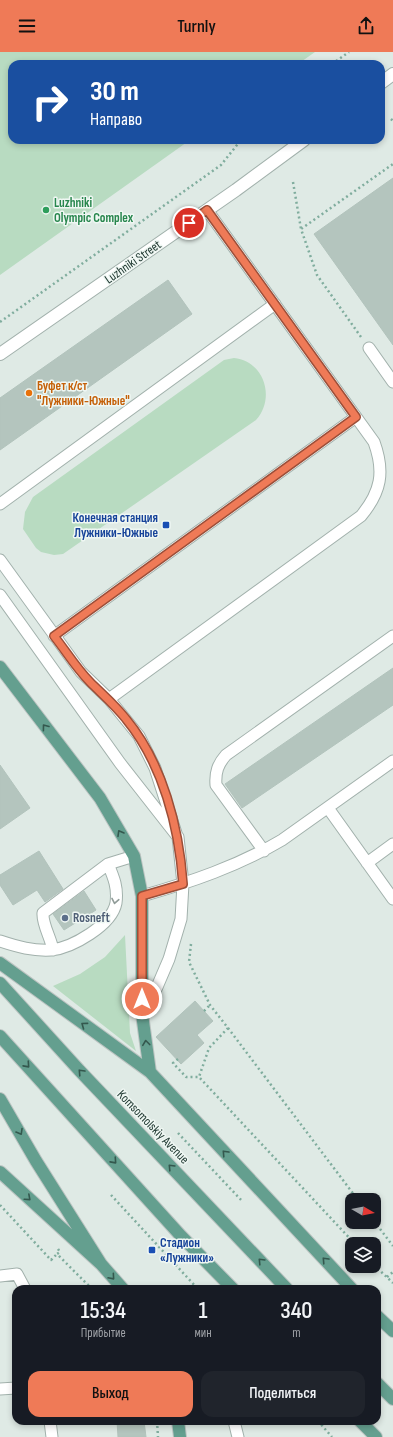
<!DOCTYPE html>
<html lang="ru">
<head>
<meta charset="utf-8">
<style>
  :root { --surface:#171b24; --page:#20242c; --text:#f1f3f6; --muted:#9ea1a6; --accent:#ef7a57 }
  body { margin:0; font-family:"Sofia Sans Condensed",sans-serif; background:var(--page); color:var(--text); height:100vh; display:flex; flex-direction:column; font-size:15px; white-space:nowrap }
  * { box-sizing:border-box; margin:0 }
  p { font-size:13px; color:var(--muted) }
  .icon { flex:none; width:22px; height:22px; fill:none; stroke:currentColor; stroke-width:2; stroke-linecap:round; stroke-linejoin:round }
  .map { position:relative; flex:1; overflow:hidden }
  .drawer { position:absolute; left:12px; top:1233px; width:369px; height:140px; display:flex; flex-direction:column; background:var(--surface); border-radius:12px; box-shadow:0 2px 6px #0003 }
  .drawer>* { flex:none }
  .top-card { position:absolute; left:8px; top:8px; width:377px; height:84px; border-radius:12px; box-shadow:0 2px 6px #0003; background:#1a4fa0; color:#fff; overflow:hidden }
  .needle { width:26px; rotate:99deg }
  .fabs { position:absolute; left:345px; top:1141px; display:grid; gap:8px }
  .fabs a { display:grid; place-items:center; width:36px; height:36px; border-radius:8px; background:var(--surface); box-shadow:0 2px 6px #0003; font-size:20px }
  .pin { position:absolute; display:grid; place-items:center; width:34px; height:34px; color:#fff; margin:-17px; border:2px solid #fff; border-radius:50%; box-shadow:0 1px 4px #0007 }
  .me { position:absolute; width:44px; margin:-22px; rotate:0deg; stroke-linejoin:round; filter:drop-shadow(0 0 3px #0008) }
  .turn { display:flex; align-items:center; gap:14px; height:84px; padding:0 16px; font-size:18px }
  .turn .icon { width:52px; height:52px; stroke-width:2.5 }
  .turn b { display:block; font-size:28px; line-height:34px }
  .eta { display:flex; justify-content:space-evenly; align-items:center; height:68px; text-align:center }
  .eta b { font-size:24px; font-weight:600; line-height:28px }
  .button { display:flex; gap:8px; margin-top:auto; padding:8px 16px }
  .button a { flex:1; height:46px; border-radius:12px; background:var(--accent); color:#111; font-size:16px; font-weight:600; line-height:46px; text-align:center }
  .button a+a { background:var(--page); color:var(--text) }
  header { display:flex; justify-content:space-between; align-items:center; height:52px; padding:0 16px; background:var(--accent); color:#111; font-size:18px; font-weight:600 }
  .map>svg:first-child { display:block }
  .green { fill:#b8dbc1 }
  .building { fill:#b4c5be; stroke:#b2c3bc }
  .lines { fill:none; stroke-linecap:round; stroke-linejoin:round }
  .service-casing { stroke:#a2b1ac; stroke-width:13 }
  .minor-casing { stroke:#a2b1ac; stroke-width:14 }
  .primary-casing { stroke:#bcc4c2; stroke-width:14 }
  .path { stroke:#80ad9e; stroke-width:2.5; stroke-dasharray:2 3; stroke-linecap:butt }
  .service { stroke:#fff; stroke-width:11 }
  .minor { stroke:#fff; stroke-width:12 }
  .primary { stroke:#649f8f; stroke-width:12 }
  .oneway { stroke:#34584e }
  .oneway2 { stroke:#909c98 }
  .route-casing { stroke:#9b4f39; stroke-width:10 }
  .route { stroke:#ef7a57; stroke-width:7 }
  .leisure-dot { fill:#2e9e5b; stroke:#eff7f3; stroke-width:1.5 }
  .food-dot { fill:#e8710a; stroke:#eff7f3; stroke-width:1.5 }
  .transit-dot { fill:#1a4fb4; stroke:#eff7f3; stroke-width:1.5 }
  .service-dot { fill:#5c6f8a; stroke:#eff7f3; stroke-width:1.5 }
  .labels { text-anchor:middle; dominant-baseline:central; stroke-width:3; stroke-linejoin:round; paint-order:stroke }
  .leisure-label { font-size:13px; font-weight:bold; fill:#27864d; stroke:#eff7f3; text-anchor:start }
  .street-label { font-size:13px; fill:#203932; stroke:#eff7f3 }
  .food-label { font-size:13px; font-weight:bold; fill:#c56008; stroke:#eff7f3; text-anchor:start }
  .transit-label { font-size:13px; font-weight:bold; fill:#164399; stroke:#eff7f3; text-anchor:end }
  .service-label { font-size:13px; font-weight:bold; fill:#4e5e75; stroke:#eff7f3; text-anchor:start }
</style>
</head>
<body>
<header><svg class="icon" aria-label="menu" viewBox="0 0 24 24"><path d="M4 6h16M4 12h16M4 18h16"/></svg>Turnly<svg class="icon" aria-label="share" viewBox="0 0 24 24"><path d="M12 15V3M7 8l5-5 5 5M5 13v7h14v-7"/></svg></header>
<div class="map">
<svg width="393" height="1385" viewBox="0 0 393 1385">
  <rect width="100%" height="100%" fill="#dfeae5"/>
  <path class="green" d="M 0,0 L 315,0 L 298,12 L 12,12 L 12,88 L 190,88 L 0,223 Z
    M 234,306 C 264,309 276,346 256,368 L 63,502 L 54,503 L 41,500 L 36,496 L 23,477 L 25,460 L 33,445 L 224,308 Z
    M 125,883 L 130,981 L 136,999 L 53,934 L 80,922 L 105,905 Z"/>
  <path class="building" d="M 393,126 L 393,293 L 314,182 Z
    M 168,228 L 192,262 L 0,398 L 0,346 Z
    M 393,616 L 393,653 L 242,756 L 225,732 Z
    M 0,713 L 30,756 L 0,777 Z
    M 39,799 L 63,837 L 45,850 L 37,838 L 13,853 L 0,833 L 0,823 Z
    M 84,839 L 96,858 L 64,878 L 53,862 Z
    M 195,949 L 213,969 L 197,983 L 204,991 L 181,1012 L 156,985 Z
    M 117,1369 L 144,1369 L 146,1385 L 118,1385 Z"/>
  <g class="lines">
    <g class="service-casing">
      <path id="service" d="M 369,296 L 393,330
        M 0,452 L 275,252
        M 0,508 L 81,620 L 109,647 L 139,684 L 155,716 L 176,781
        M 0,543 L 120,711 L 178,785 L 183,832 L 181,867 L 169,907 L 157,935 L 142,962
        M 54,584 L 356,365
        M 109,647 L 361,464 C 381,440 385,420 374,390 L 207,158
        M 328,756 L 393,847
        M 264,799 L 216,733 C 215,720 218,712 226,703 L 393,584
        M 367,811 L 393,792
        M 142,844 C 191,830 238,814 282,788 L 393,709
        M 0,889 C 18,895 33,899 51,898 C 72,896 112,873 116,851 C 118,836 114,826 108,812
        M 53,898 C 51,886 42,872 43,861 L 108,812 L 134,804
        M 0,1224 L 17,1222 L 25,1237
        M 0,1337 L 16,1336
        M 50,1369 L 52,1385
        M 234,1369 L 238,1385"/>
    </g>
    <g class="minor-casing">
      <path id="minor" d="M 381,31 L 393,22
        M 0,302 L 236,138 L 304,88"/>
    </g>
    <g class="primary-casing">
      <path id="primary" d="M 0,615 L 100,746 L 134,804 L 142,844 L 142,962 L 150,1020
        M 0,911 L 150,1020 L 352,1237
        M 0,931 L 79,1018 L 287,1237
        M 0,984 L 181,1184 L 233,1237
        M 0,1047 L 36,1109 L 101,1212
        M 0,1120 L 101,1212 L 123,1237
        M 377,1264 L 393,1279
        M 377,1331 L 393,1347
        M 178,1369 L 180,1385
        M 360,1369 L 376,1385"/>
    </g>
    <path class="path" d="M 332,12 L 349,0
      M 391,67 L 393,69
      M 293,130 L 301,177
      M 0,270 L 221,113 L 241,88
      M 361,285 L 317,223 L 301,177 L 393,112
      M 191,892 L 189,910 L 210,953 L 228,976 L 209,996 L 199,1025
      M 204,959 L 210,953
      M 228,976 L 358,1148
      M 178,1007 L 173,1011 L 186,1025 L 199,1025 L 355,1192
      M 178,1081 L 243,1150
      M 111,1143 L 198,1237
      M 0,1153 L 51,1208 L 57,1202
      M 374,1169 L 393,1194
      M 58,1197 L 60,1200 L 57,1202 L 92,1237
      M 374,1213 L 393,1231
      M 387,1225 L 393,1220
      M 157,1369 L 158,1385
      M 318,1369 L 332,1385"/>
    <use href="#service" class="service"/>
    <use href="#minor" class="minor"/>
    <use href="#primary" class="primary"/>
  </g>
  <defs><path id="oneway-chevron" d="M-2-3.5L2.5 0L-2 3.5" fill="none" stroke-width="1.6" stroke-linecap="round" stroke-linejoin="round"/></defs>
  <g class="oneway">
    <use href="#oneway-chevron" transform="translate(45 675) rotate(-127)"/>
    <use href="#oneway-chevron" transform="translate(120 781) rotate(-120)"/>
    <use href="#oneway-chevron" transform="translate(84 973) rotate(-144)"/>
    <use href="#oneway-chevron" transform="translate(146 991) rotate(-97)"/>
    <use href="#oneway-chevron" transform="translate(27 1013) rotate(48)"/>
    <use href="#oneway-chevron" transform="translate(81 1020) rotate(-133)"/>
    <use href="#oneway-chevron" transform="translate(20 1080) rotate(60)"/>
    <use href="#oneway-chevron" transform="translate(225 1101) rotate(-133)"/>
    <use href="#oneway-chevron" transform="translate(114 1109) rotate(48)"/>
    <use href="#oneway-chevron" transform="translate(171 1115) rotate(-134)"/>
    <use href="#oneway-chevron" transform="translate(28 1146) rotate(42)"/>
    <use href="#oneway-chevron" transform="translate(325 1208) rotate(-133)"/>
    <use href="#oneway-chevron" transform="translate(261 1209) rotate(-134)"/>
    <use href="#oneway-chevron" transform="translate(112 1225) rotate(49)"/>
  </g>
  <use class="oneway2" href="#oneway-chevron" transform="translate(115 849) rotate(101)"/>
  <g class="lines">
    <g class="route-casing">
      <path id="route" d="M 142,947 L 142,844 L 183,832 C 179,775 163,712 126,667 C 115,653 102,642 90,630 C 76,616 66,599 54,584 L 356,365 L 207,158 L 189,171"/>
    </g>
    <use href="#route" class="route"/>
  </g>
  <circle class="leisure-dot" cx="46" cy="158" r="4"/>
  <circle class="food-dot" cx="29" cy="341" r="4"/>
  <g class="transit-dot">
    <rect x="162" y="469" width="8" height="8" rx="2"/>
    <rect x="148" y="1194" width="8" height="8" rx="2"/>
  </g>
  <circle class="service-dot" cx="65" cy="866" r="4"/>
  <g class="labels">
    <g class="leisure-label">
      <text x="54" y="151">Luzhniki<tspan x="54" dy="15">Olympic Complex</tspan></text>
    </g>
    <g class="street-label">
      <text transform="translate(133 210) rotate(-35)">Luzhniki Street</text>
      <text transform="translate(153 1075) rotate(46)">Komsomolskiy Avenue</text>
    </g>
    <g class="food-label">
      <text x="37" y="334">Буфет к/ст<tspan x="37" dy="15">"Лужники-Южные"</tspan></text>
    </g>
    <g class="transit-label">
      <text x="158" y="466">Конечная станция<tspan x="158" dy="15">Лужники-Южные</tspan></text>
      <text x="160" y="1191" text-anchor="start">Стадион<tspan x="160" dy="15">«Лужники»</tspan></text>
    </g>
    <g class="service-label">
      <text x="73" y="866">Rosneft</text>
    </g>
  </g>
</svg>
<div class="fabs">
<a><svg class="needle" viewBox="-14 -14 28 28"><path d="M0-13l5 13h-10z" fill="#e53935"/><path d="M0 13l5-13h-10z" fill="#9ea1a6"/></svg></a>
<a><svg class="icon" aria-label="layers" viewBox="0 0 24 24"><path d="M12 4l9 5-9 5-9-5zM3 14l9 5 9-5"/></svg></a>
</div>
<div class="pin" style="left:189px;top:171px;background:#d93025"><svg class="icon" aria-label="arrive" viewBox="0 0 24 24"><path d="M6 21V4h12l-3 4 3 4H6"/></svg></div>
<svg class="me" style="left:142px;top:947px" viewBox="-20 -20 40 40"><circle r="17" fill="#ef7a57" stroke="#fff" stroke-width="3"/><path d="M0-11L8 9 0 5-8 9z" fill="#fff"/></svg>
<div class="top-card">
<div class="turn"><svg class="icon" aria-label="right" viewBox="0 0 24 24"><path d="M7 20v-9h11M14 6l5 5-5 5"/></svg><div><b>30 m</b>Направо</div></div>
</div>
<section class="drawer">
<div class="eta">
<div><b>15:34</b><p>Прибытие</p></div>
<div><b>1</b><p>мин</p></div>
<div><b>340</b><p>m</p></div>
</div>
<div class="button"><a>Выход</a><a>Поделиться</a></div>
</section>
</div>
</body>
</html>
